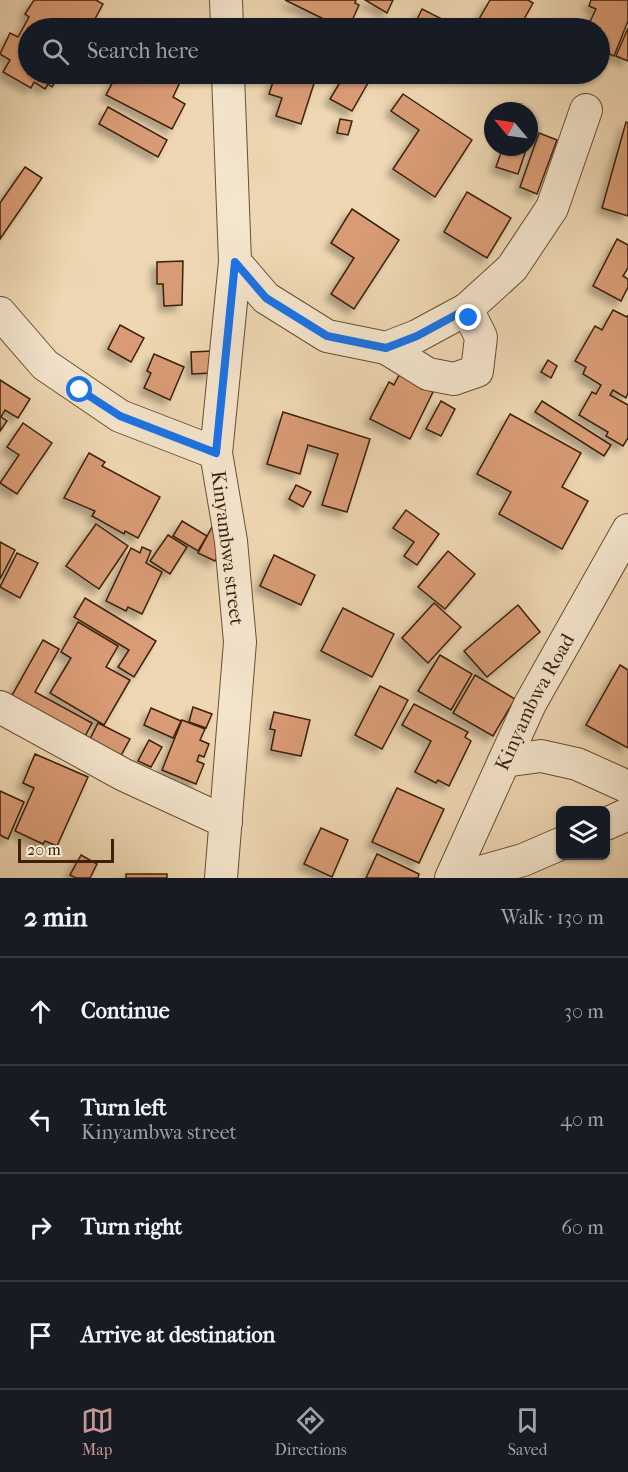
<!DOCTYPE html>
<html lang="en">
<head>
<meta charset="utf-8">
<style>
  :root { --surface:#171b24; --page:#242831; --text:#f1f3f6; --muted:#9ea1a6; --line:#363941; --accent:#c59692 }
  body { margin:0; font-family:"IM FELL French Canon",serif; background:var(--page); color:var(--text) }
  .controls { position:absolute; right:18px; bottom:18px; display:grid; overflow:hidden; border-radius:9px; box-shadow:0 2px 4px #0004 }
  .controls button { width:54px; height:54px; display:grid; place-items:center; padding:0; border:0; border-bottom:2px solid var(--line); background:var(--surface); color:var(--text); font:30px sans-serif }
  .compass { position:absolute; left:484px; top:102px; width:54px; height:54px; border-radius:50%; background:var(--surface); box-shadow:0 2px 4px #0004; rotate:299deg }
  .scale { position:absolute; left:18px; bottom:15px; width:96px; box-sizing:border-box; padding-left:6px; border:3px solid #3d2007; border-top:0; font-size:16px; line-height:21px; white-space:nowrap; color:#3d2007; -webkit-text-stroke:4px #f4e5cd; paint-order:stroke }
  .stop { position:absolute; width:18px; height:18px; margin:-14px; border:4px solid #1a73e8; border-radius:50%; background:#fff }
  .stop.end { background:#1a73e8; border-color:#fff; box-shadow:0 2px 6px #0008 }
  .list { margin:0; padding:0; list-style:none }
  h2 { display:flex; justify-content:space-between; align-items:center; height:78px; margin:0; padding:0 24px; font-size:26px }
  h2 small { font-size:20px; font-weight:400; color:var(--muted) }
  .list li { display:grid; grid-template-columns:39px 1fr auto; gap:18px; align-items:center; box-sizing:border-box; height:108px; padding:0 24px; border-top:2px solid var(--line) }
  .list b { display:block; font-size:22px; white-space:nowrap }
  .list p { margin:0; font-size:20px; white-space:nowrap; color:var(--muted) }
  .list em { font-size:20px; font-style:normal; color:var(--muted) }
  .icon { flex:none; width:33px; height:33px; fill:none; stroke:currentColor; stroke-width:2; stroke-linecap:round; stroke-linejoin:round }
  .map { position:relative; flex:none; width:628px; height:878px; overflow:hidden }
  .search { position:absolute; background:var(--surface); box-shadow:0 2px 4px #0004; left:18px; right:18px; top:18px; height:66px; display:flex; align-items:center; gap:15px; box-sizing:border-box; padding:0 21px; border-radius:33px; color:var(--muted); font-size:22px }
  .sheet { height:510px; background:var(--surface) }
  nav { display:flex; justify-content:space-around; align-items:center; box-sizing:border-box; height:84px; border-top:2px solid var(--line); background:var(--surface); font-size:16px; color:var(--muted) }
  nav a { display:grid; justify-items:center; gap:3px }
  nav .on { color:var(--accent) }
  .map>svg:first-child { display:block }
</style>
</head>
<body>
<div class="map">
<svg width="628" height="878" viewBox="0 0 628 878">
  <defs>
    <filter id="shadow"><feDropShadow dx="-5.5" dy="5.5" stdDeviation="3" flood-color="#0004"/></filter>
  </defs>
  <rect width="100%" height="100%" fill="#eed7b2"/>
  <filter id="stains"><feTurbulence type="fractalNoise" baseFrequency=".00333" numOctaves="4"/><feColorMatrix values="0 0 0 0 .2 0 0 0 0 .09 0 0 0 0 .02 0 0 0 .5 -.17"/></filter>
  <radialGradient id="worn" r=".72"><stop offset=".6" stop-color="#630" stop-opacity="0"/><stop offset="1" stop-color="#630" stop-opacity=".3"/></radialGradient>
  <!-- building -->
  <g fill="#d89b75" stroke="#3d2007" stroke-width="1.5" filter="url(#shadow)">
    <path d="M 34,0 L 96,0 L 103,4 L 90,28 L 28,28 L 28,74 L 60,74 L 52,87 L 48,84 L 45,89 L 34,82 L 31,88 L 3,72 L 10,60 L 0,54 L 10,33 L 18,37 L 29,17 L 25,14 Z"/>
    <path d="M 285,0 L 356,0 L 355,3 L 359,5 L 350,25 L 344,22 L 340,27 Z"/>
    <path d="M 365,0 L 393,0 L 387,13 Z"/>
    <path d="M 490,0 L 528,0 L 533,3 L 519,28 L 474,28 Z"/>
    <path d="M 591,0 L 628,0 L 628,21 L 614,56 L 600,50 L 600,28 L 587,28 L 596,9 L 589,6 Z"/>
    <path d="M 422,9 L 440,18 L 436,28 L 413,28 Z"/>
    <path d="M 628,28 L 628,61 L 616,56 Z"/>
    <path d="M 117,74 L 168,74 L 181,80 L 173,97 L 185,104 L 172,129 L 106,95 Z"/>
    <path d="M 289,74 L 317,74 L 301,124 L 276,116 L 282,98 L 269,94 L 275,76 L 286,80 Z"/>
    <path d="M 345,74 L 372,76 L 352,111 L 330,99 Z"/>
    <path d="M 403,94 L 472,140 L 435,197 L 393,169 L 419,130 L 391,111 Z"/>
    <path d="M 108,107 L 167,140 L 158,157 L 99,124 Z"/>
    <path d="M 340,119 L 352,121 L 348,135 L 337,133 Z"/>
    <path d="M 626,122 L 628,123 L 628,216 L 602,208 Z"/>
    <path d="M 539,133 L 557,140 L 537,194 L 520,187 Z"/>
    <path d="M 503,147 L 527,147 L 518,174 L 496,167 Z"/>
    <path d="M 25,167 L 42,178 L 0,239 L 0,203 Z"/>
    <path d="M 467,192 L 511,218 L 487,258 L 444,232 Z"/>
    <path d="M 352,209 L 399,240 L 354,309 L 331,294 L 354,258 L 331,243 Z"/>
    <path d="M 617,239 L 628,245 L 628,268 L 623,276 L 628,279 L 628,287 L 621,301 L 593,286 Z"/>
    <path d="M 183,261 L 182,305 L 164,306 L 163,284 L 157,284 L 157,262 Z"/>
    <path d="M 613,310 L 627,317 L 628,315 L 628,393 L 626,398 L 613,390 L 610,395 L 628,405 L 628,438 L 623,446 L 606,436 L 608,432 L 579,415 L 592,392 L 596,394 L 601,385 L 583,374 L 586,367 L 575,361 L 595,326 L 602,330 Z"/>
    <path d="M 120,325 L 144,338 L 131,362 L 108,349 Z"/>
    <path d="M 212,351 L 212,373 L 192,374 L 191,352 Z"/>
    <path d="M 154,354 L 184,367 L 170,400 L 144,388 L 151,373 L 147,371 Z"/>
    <path d="M 548,360 L 557,366 L 551,378 L 541,372 Z"/>
    <path d="M 399,375 L 433,392 L 410,439 L 370,419 L 389,382 L 394,385 Z"/>
    <path d="M 0,380 L 30,399 L 18,418 L 5,410 L 1,417 L 7,421 L 0,431 Z"/>
    <path d="M 441,401 L 455,409 L 441,436 L 426,429 Z"/>
    <path d="M 542,401 L 611,445 L 604,456 L 535,412 Z"/>
    <path d="M 283,412 L 370,439 L 347,512 L 322,505 L 338,454 L 308,445 L 300,474 L 267,464 Z"/>
    <path d="M 510,414 L 581,453 L 562,487 L 588,501 L 562,549 L 499,514 L 511,492 L 477,474 Z"/>
    <path d="M 23,423 L 52,443 L 17,494 L 0,483 L 19,455 L 7,447 Z"/>
    <path d="M 89,453 L 105,462 L 102,466 L 160,497 L 138,538 L 125,531 L 124,534 L 92,516 L 95,511 L 64,498 Z"/>
    <path d="M 296,485 L 311,492 L 303,507 L 289,499 Z"/>
    <path d="M 406,510 L 439,534 L 417,565 L 404,556 L 414,542 L 393,528 Z"/>
    <path d="M 182,521 L 207,536 L 198,551 L 173,536 Z"/>
    <path d="M 96,524 L 128,546 L 99,589 L 66,566 Z"/>
    <path d="M 212,527 L 229,536 L 215,561 L 198,553 Z"/>
    <path d="M 168,535 L 187,547 L 170,574 L 150,561 Z"/>
    <path d="M 0,542 L 15,550 L 0,579 Z"/>
    <path d="M 142,547 L 151,551 L 146,563 L 162,572 L 142,614 L 128,607 L 126,611 L 106,601 L 131,548 L 140,553 Z"/>
    <path d="M 448,551 L 475,574 L 445,609 L 418,587 Z"/>
    <path d="M 17,553 L 38,563 L 20,598 L 0,587 Z"/>
    <path d="M 274,555 L 315,575 L 301,605 L 260,586 Z"/>
    <path d="M 85,598 L 156,641 L 134,677 L 118,667 L 129,650 L 74,617 Z"/>
    <path d="M 434,603 L 461,627 L 428,663 L 402,638 Z"/>
    <path d="M 518,605 L 540,632 L 487,677 L 464,651 Z"/>
    <path d="M 343,608 L 394,634 L 372,677 L 321,651 Z"/>
    <path d="M 78,622 L 118,646 L 106,667 L 130,680 L 104,725 L 50,693 L 71,658 L 61,652 Z"/>
    <path d="M 43,640 L 59,649 L 35,692 L 92,723 L 83,740 L 10,699 Z"/>
    <path d="M 440,655 L 472,674 L 451,710 L 418,691 Z"/>
    <path d="M 620,665 L 628,670 L 628,748 L 586,725 Z"/>
    <path d="M 475,675 L 515,699 L 493,736 L 453,713 Z"/>
    <path d="M 380,686 L 408,700 L 382,749 L 355,735 Z"/>
    <path d="M 414,704 L 468,732 L 465,737 L 471,741 L 449,786 L 438,780 L 436,783 L 415,772 L 431,741 L 402,725 Z"/>
    <path d="M 193,707 L 212,714 L 206,728 L 189,722 Z"/>
    <path d="M 151,708 L 181,721 L 173,738 L 144,725 Z"/>
    <path d="M 274,712 L 310,720 L 301,756 L 271,750 L 275,730 L 270,729 Z"/>
    <path d="M 182,720 L 205,729 L 200,740 L 209,744 L 204,757 L 199,755 L 197,761 L 204,764 L 196,784 L 162,770 Z"/>
    <path d="M 98,723 L 130,739 L 119,759 L 88,743 Z"/>
    <path d="M 149,740 L 162,747 L 151,767 L 138,761 Z"/>
    <path d="M 35,754 L 88,777 L 57,846 L 45,841 L 43,844 L 15,831 L 34,788 L 23,783 Z"/>
    <path d="M 397,788 L 444,809 L 419,863 L 372,842 Z"/>
    <path d="M 0,791 L 24,802 L 8,839 L 0,835 Z"/>
    <path d="M 321,828 L 348,840 L 332,877 L 304,864 Z"/>
    <path d="M 377,854 L 419,874 L 418,878 L 366,878 Z"/>
    <path d="M 81,855 L 97,864 L 90,878 L 76,878 L 70,875 Z"/>
    <rect x="126" y="874" width="41" height="4"/>
  </g>
  <g fill="none" stroke-linecap="round" stroke-linejoin="round">
    <defs>
      <g id="minor">
        <path d="M 226,0 L 227,28"/>
        <path d="M 235,262 L 266,298 L 327,336 L 386,348 L 417,336 L 467,309 L 512,268 L 552,208 L 586,110"/>
        <path d="M 0,313 L 45,365 L 120,416 L 216,453"/>
        <path d="M 386,348 L 428,374 L 454,379 L 477,371 L 481,337 L 467,309"/>
        <path d="M 0,707 L 124,775 L 226,822"/>
        <path d="M 504,761 L 541,756 L 577,764 L 628,787"/>
        <path d="M 606,824 L 628,814"/>
        <path d="M 221,878 L 240,642 L 231,541 L 216,453 L 235,262 L 228,74"/>
        <path id="s1" d="M 451,878 L 530,704 L 628,530"/>
        <path d="M 459,878 L 523,860 L 560,844"/>
      </g>
    </defs>
    <!-- minor casing -->
    <use href="#minor" stroke="#694e32" stroke-width="34"/>
    <!-- minor -->
    <use href="#minor" stroke="#f4e5cd" stroke-width="32"/>
  </g>
  <g fill="none" stroke-linecap="round" stroke-linejoin="round">
    <!-- route -->
    <path stroke="#1a73e8" stroke-width="8" d="M 80,390 L 120,416 L 216,453 L 235,262 L 266,298 L 327,336 L 386,348 L 417,336 L 467,309 L 469,318"/>
  </g>
  <g text-anchor="middle" stroke-width="4.5" stroke-linejoin="round" paint-order="stroke">
    <!-- street labels -->
    <g font-size="20" fill="#3d2007" stroke="#f4e5cd">
      <text transform="translate(228 548) rotate(83)" y="7">Kinyambwa street</text>
      <text dy="7" stroke="none"><textPath href="#s1" startOffset="195">Kinyambwa Road</textPath></text>
    </g>
  </g>
  <rect width="100%" height="100%" filter="url(#stains)"/>
  <rect width="100%" height="100%" fill="url(#worn)"/>
</svg>
<div class="controls">
<button><svg class="icon" aria-label="layers" viewBox="0 0 24 24"><path d="M12 4l9 5-9 5-9-5zM3 14l9 5 9-5"/></svg></button>
</div>
<svg class="compass" viewBox="-18 -18 36 36"><path d="M0-13l5 13h-10z" fill="#e53935"/><path d="M0 13l5-13h-10z" fill="#9ea1a6"/></svg>
<div class="scale">20 m</div>
<div class="stop" style="left:80px;top:390px"></div>
<div class="stop end" style="left:469px;top:318px"></div>
<div class="search"><svg class="icon" aria-label="search" viewBox="0 0 24 24"><circle cx="10" cy="10" r="6"/><path d="M15 15l6 6"/></svg>Search here</div>
</div>
<section class="sheet">
<h2>2 min<small>Walk · 130 m</small></h2>
<ul class="list">
<li><svg class="icon" aria-label="ahead" viewBox="0 0 24 24"><path d="M12 20V5M6 11l6-6 6 6"/></svg><div><b>Continue</b></div><em>30 m</em></li>
<li><svg class="icon" aria-label="left" viewBox="0 0 24 24"><path d="M17 20v-9H6M10 6l-5 5 5 5"/></svg><div><b>Turn left</b><p>Kinyambwa street</p></div><em>40 m</em></li>
<li><svg class="icon" aria-label="right" viewBox="0 0 24 24"><path d="M7 20v-9h11M14 6l5 5-5 5"/></svg><div><b>Turn right</b></div><em>60 m</em></li>
<li><svg class="icon" aria-label="arrive" viewBox="0 0 24 24"><path d="M6 21V4h12l-3 4 3 4H6"/></svg><div><b>Arrive at destination</b></div></li>
</ul>
</section>
<nav>
<a class="on"><svg class="icon" aria-label="map" viewBox="0 0 24 24"><path d="M3 6l6-2 6 2 6-2v14l-6 2-6-2-6 2zM9 4v14M15 6v14"/></svg>Map</a>
<a><svg class="icon" aria-label="directions" viewBox="0 0 24 24"><path d="M12 3l9 9-9 9-9-9zM9 14v-3h6M13 9l2 2-2 2"/></svg>Directions</a>
<a><svg class="icon" aria-label="saved" viewBox="0 0 24 24"><path d="M7 4h10v16l-5-4-5 4z"/></svg>Saved</a>
</nav>
</body>
</html>
